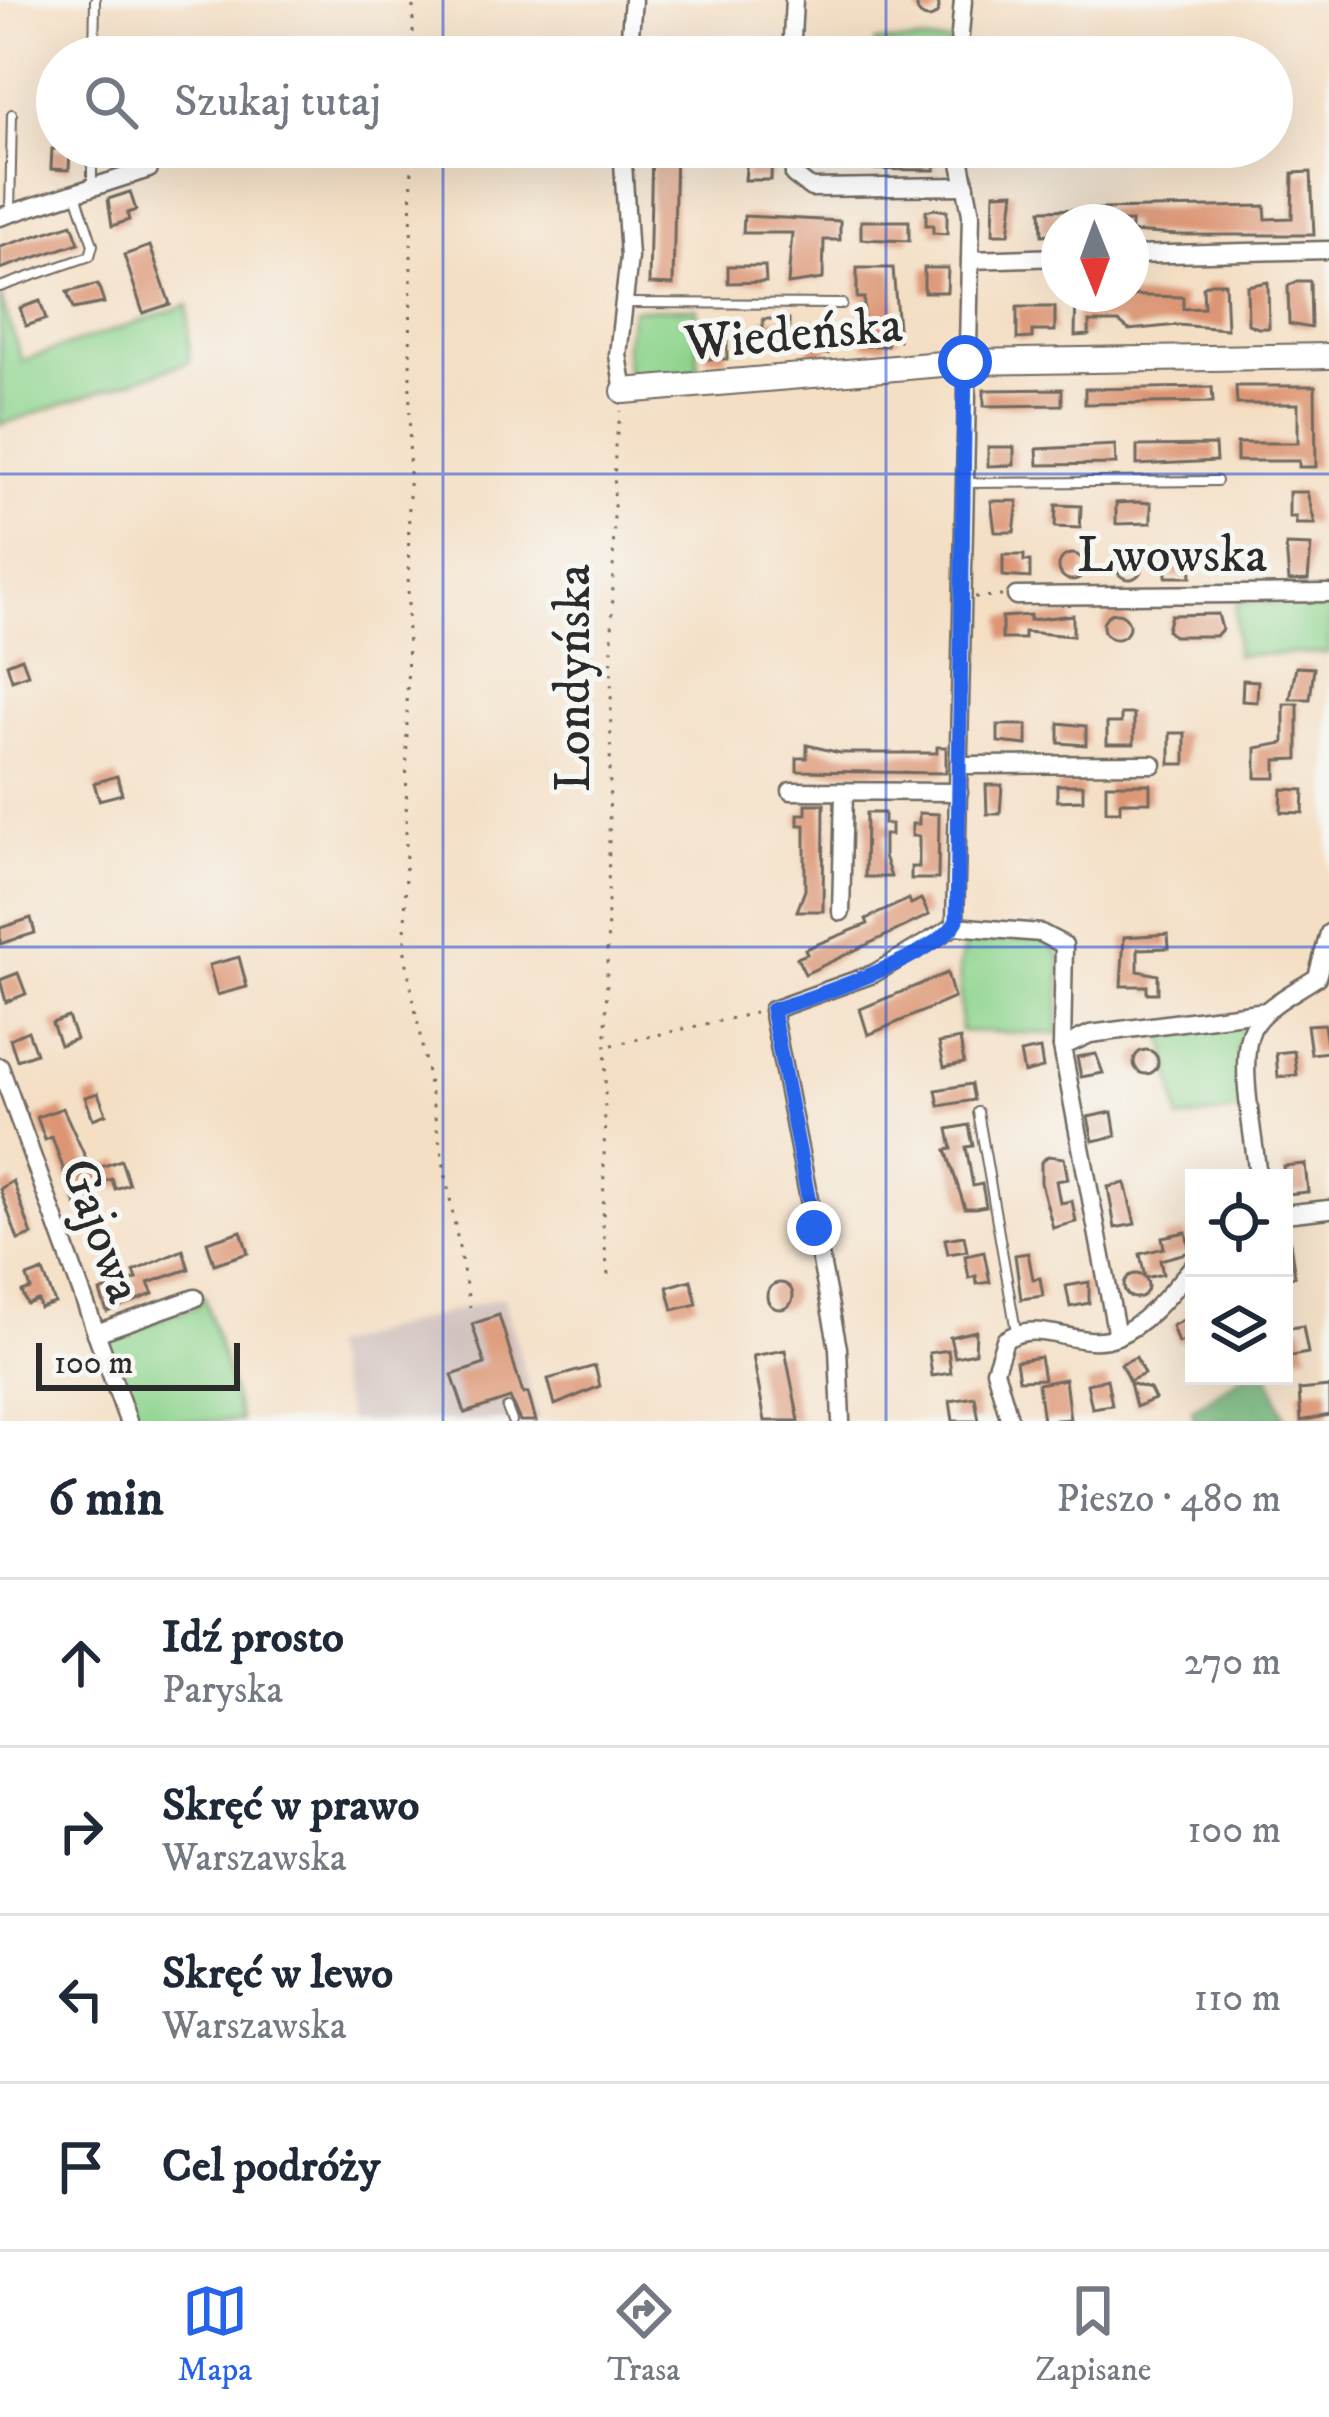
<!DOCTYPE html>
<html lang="pl">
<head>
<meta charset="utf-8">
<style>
  :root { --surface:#fff; --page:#f2f2f3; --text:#1f2937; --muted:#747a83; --line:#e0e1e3; --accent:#2563eb }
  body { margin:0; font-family:"IM FELL DW Pica",serif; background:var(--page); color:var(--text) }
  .controls { position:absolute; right:36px; bottom:36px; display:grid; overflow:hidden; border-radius:0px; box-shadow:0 12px 48px #0002 }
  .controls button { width:108px; height:108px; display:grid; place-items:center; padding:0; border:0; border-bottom:3px solid var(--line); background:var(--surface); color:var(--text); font:60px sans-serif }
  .compass { position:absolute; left:1041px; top:204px; width:108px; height:108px; border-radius:50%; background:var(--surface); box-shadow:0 12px 48px #0002; rotate:179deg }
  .scale { position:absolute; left:36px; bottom:30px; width:204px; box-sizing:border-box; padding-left:12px; border:6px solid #2b2b2b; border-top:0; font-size:33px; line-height:42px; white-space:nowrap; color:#2b2b2b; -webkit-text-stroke:9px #f6f6f2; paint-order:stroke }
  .stop { position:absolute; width:36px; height:36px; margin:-27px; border:9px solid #2563eb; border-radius:50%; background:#fff }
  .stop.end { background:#2563eb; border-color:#fff; box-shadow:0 3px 12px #0008 }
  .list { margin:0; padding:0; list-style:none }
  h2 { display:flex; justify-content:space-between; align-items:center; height:156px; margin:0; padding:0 48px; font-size:51px }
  h2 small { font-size:39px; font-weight:400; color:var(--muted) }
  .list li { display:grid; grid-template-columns:78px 1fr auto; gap:36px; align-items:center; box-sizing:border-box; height:168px; padding:0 48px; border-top:3px solid var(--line) }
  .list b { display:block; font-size:45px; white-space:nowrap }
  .list p { margin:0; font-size:39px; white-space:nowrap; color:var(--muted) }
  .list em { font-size:39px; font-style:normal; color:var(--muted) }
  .icon { flex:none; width:66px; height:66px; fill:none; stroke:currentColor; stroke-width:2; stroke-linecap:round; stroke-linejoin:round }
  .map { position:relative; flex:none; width:1329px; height:1421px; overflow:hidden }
  .search { position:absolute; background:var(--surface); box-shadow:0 12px 48px #0002; left:36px; right:36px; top:36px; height:132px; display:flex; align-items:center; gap:30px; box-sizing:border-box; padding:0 42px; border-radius:66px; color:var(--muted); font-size:45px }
  .sheet { height:828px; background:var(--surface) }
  nav { display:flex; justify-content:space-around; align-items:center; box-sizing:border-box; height:168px; border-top:3px solid var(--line); background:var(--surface); font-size:33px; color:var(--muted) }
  nav a { display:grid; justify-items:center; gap:6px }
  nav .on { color:var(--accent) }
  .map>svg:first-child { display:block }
</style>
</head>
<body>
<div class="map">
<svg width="1329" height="1421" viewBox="0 0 1329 1421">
  <rect width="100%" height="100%" fill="#f6f6f2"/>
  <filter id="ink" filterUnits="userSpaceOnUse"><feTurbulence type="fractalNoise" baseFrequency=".00833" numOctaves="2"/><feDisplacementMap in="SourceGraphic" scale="24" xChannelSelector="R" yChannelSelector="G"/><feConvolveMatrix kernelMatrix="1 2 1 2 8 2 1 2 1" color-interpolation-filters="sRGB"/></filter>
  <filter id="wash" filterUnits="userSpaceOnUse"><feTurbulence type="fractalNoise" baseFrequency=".004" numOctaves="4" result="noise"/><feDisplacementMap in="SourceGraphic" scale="48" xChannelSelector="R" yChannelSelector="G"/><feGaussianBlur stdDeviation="2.7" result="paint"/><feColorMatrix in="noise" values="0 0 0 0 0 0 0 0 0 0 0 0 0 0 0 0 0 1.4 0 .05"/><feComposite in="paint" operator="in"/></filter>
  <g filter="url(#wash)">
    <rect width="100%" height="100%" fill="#f4dfc5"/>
    <!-- industrial -->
    <path fill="#d0c0bc" d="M 503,1297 L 539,1421 L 349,1421 L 328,1346 Z"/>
    <!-- green -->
    <g fill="#8fd48e" stroke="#5d805c" stroke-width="3">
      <rect x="875" y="42" width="77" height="15"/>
      <path d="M 0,295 L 22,361 L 188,305 L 189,362 L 0,425 Z"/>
      <path d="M 697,308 L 698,376 L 628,378 L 625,346 L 633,309 Z"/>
      <path d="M 1329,602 L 1329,653 L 1236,655 L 1236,603 Z"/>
      <path d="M 1014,939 L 1046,940 L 1061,957 L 1058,1034 L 961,1031 L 959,966 L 966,942 Z"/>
      <path d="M 1247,1021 L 1237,1049 L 1245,1110 L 1179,1120 L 1163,1030 Z"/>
      <path d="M 204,1296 L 241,1421 L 135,1421 L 105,1339 L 198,1306 Z"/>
    </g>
    <!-- forest -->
    <path fill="#73b679" stroke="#4f7052" stroke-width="3" d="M 1243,1376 L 1269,1376 L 1286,1421 L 1195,1421 L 1192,1410 Z"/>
    <g id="blocks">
      <!-- building -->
      <g fill="#dd9674">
        <circle cx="928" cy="7" r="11"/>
        <path d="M 652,147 L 676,147 L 673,285 L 649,284 Z"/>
        <path d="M 748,147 L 772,147 L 771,180 L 745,180 Z"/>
        <path d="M 819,147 L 936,147 L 935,170 L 818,169 Z"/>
        <path d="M 52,149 L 70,149 L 69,170 L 51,169 Z"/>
        <path d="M 1311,172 L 1314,235 L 1179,235 L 1131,232 L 1131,222 L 1059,222 L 1059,233 L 1042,235 L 1041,210 L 1265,206 L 1266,219 L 1292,218 L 1293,173 Z"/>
        <path d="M 130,192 L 136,210 L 127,213 L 129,220 L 112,226 L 108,199 Z"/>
        <path d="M 1014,192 L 1009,234 L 993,234 L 994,193 Z"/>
        <path d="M 934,209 L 947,211 L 947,234 L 933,233 L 933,225 L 926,225 L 926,211 Z"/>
        <path d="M 744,216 L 840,221 L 840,240 L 824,240 L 823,279 L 788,284 L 792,233 L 743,233 Z"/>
        <path d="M 861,221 L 909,221 L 909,241 L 861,239 Z"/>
        <path d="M 72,224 L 79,243 L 0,269 L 0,247 Z"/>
        <path d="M 150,246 L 170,304 L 143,313 L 124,255 Z"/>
        <path d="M 728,266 L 765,266 L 766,282 L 728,283 Z"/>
        <path d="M 857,268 L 893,268 L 899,340 L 888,340 L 887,346 L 863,346 L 864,298 L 857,298 Z"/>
        <path d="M 924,268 L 948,268 L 947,292 L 924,292 Z"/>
        <path d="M 1298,281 L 1310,281 L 1311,328 L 1289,324 L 1288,286 Z"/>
        <path d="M 1268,282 L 1269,328 L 1258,328 L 1248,324 L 1247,286 Z"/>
        <path d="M 1210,283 L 1225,283 L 1227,329 L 1178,325 L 1129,330 L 1119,322 L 1089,322 L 1089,335 L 1075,336 L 1076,294 L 1183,297 L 1183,309 L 1204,308 L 1203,287 Z"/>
        <path d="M 98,284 L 104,303 L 73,309 L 67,292 Z"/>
        <path d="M 40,301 L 46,319 L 26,326 L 20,308 Z"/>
        <path d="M 1017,307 L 1055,307 L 1055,331 L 1032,331 L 1032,338 L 1017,339 Z"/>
        <rect x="763" y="319" width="26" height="20"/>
        <path d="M 809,330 L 828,330 L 828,354 L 808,354 Z"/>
        <rect x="706" y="342" width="21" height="17"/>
        <path d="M 1236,386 L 1315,386 L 1316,467 L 1299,467 L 1299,461 L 1237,461 L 1237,443 L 1298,443 L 1298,404 L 1237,404 Z"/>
        <path d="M 1212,387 L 1213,402 L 1085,404 L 1085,389 Z"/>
        <path d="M 1062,389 L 1062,405 L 984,406 L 984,390 Z"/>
        <path d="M 1115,445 L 1116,464 L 1038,465 L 1037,449 Z"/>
        <path d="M 1215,445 L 1216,461 L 1137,465 L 1137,446 Z"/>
        <path d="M 988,447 L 1014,447 L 1014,465 L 988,466 Z"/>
        <path d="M 1289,492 L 1307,492 L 1315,524 L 1296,524 L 1296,517 L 1289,517 Z"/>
        <path d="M 991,501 L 1018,501 L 1014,532 L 995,532 Z"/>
        <path d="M 1137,502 L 1151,503 L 1151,523 L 1116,524 L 1116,503 Z"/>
        <path d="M 1056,505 L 1081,506 L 1080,528 L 1055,527 Z"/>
        <path d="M 1286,545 L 1311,546 L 1308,580 L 1289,581 Z"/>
        <circle cx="1129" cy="566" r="13"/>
        <circle cx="1072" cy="567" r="13"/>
        <path d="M 1003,555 L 1024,555 L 1024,561 L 1030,561 L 1030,578 L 1003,576 Z"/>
        <path d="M 1166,556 L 1190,556 L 1191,577 L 1166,577 Z"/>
        <circle cx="1116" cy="626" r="13"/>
        <path d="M 1218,614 L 1222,629 L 1216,636 L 1173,636 L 1167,630 L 1171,615 Z"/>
        <path d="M 1030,615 L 1030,620 L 1073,615 L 1073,636 L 1024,632 L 1024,639 L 1002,639 L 1002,617 Z"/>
        <path d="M 22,658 L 28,674 L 12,680 L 7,664 Z"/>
        <path d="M 1296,667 L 1314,668 L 1310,699 L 1290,699 Z"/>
        <path d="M 1243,680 L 1258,681 L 1257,702 L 1242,701 Z"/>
        <path d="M 1284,704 L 1298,704 L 1298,759 L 1276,760 L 1276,778 L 1256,778 L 1256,748 L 1284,743 Z"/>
        <path d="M 1121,714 L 1134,714 L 1134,744 L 1107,744 L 1107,723 L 1121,723 Z"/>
        <path d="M 1059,723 L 1086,726 L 1086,745 L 1059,743 Z"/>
        <path d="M 998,725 L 1027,725 L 1027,745 L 998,742 Z"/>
        <rect x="1170" y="733" width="15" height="31"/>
        <path d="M 807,745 L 840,753 L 937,753 L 937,747 L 946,747 L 946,773 L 797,771 L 797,758 L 807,758 Z"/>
        <path d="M 117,776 L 122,794 L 99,800 L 94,783 Z"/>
        <path d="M 1106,784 L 1150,784 L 1150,802 L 1120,802 L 1120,811 L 1106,811 Z"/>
        <path d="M 986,785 L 1002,785 L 1000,814 L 987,814 Z"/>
        <path d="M 1057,785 L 1083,785 L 1083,800 L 1057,801 Z"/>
        <path d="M 1282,789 L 1304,790 L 1303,813 L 1281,812 Z"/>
        <path d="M 806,804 L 824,804 L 823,911 L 797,911 L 805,890 L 805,825 L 798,825 L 798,814 L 806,814 Z"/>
        <path d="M 866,813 L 884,813 L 884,824 L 891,824 L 891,835 L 884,835 L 884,856 L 891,877 L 865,877 Z"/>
        <path d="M 919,813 L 939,814 L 938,879 L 911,879 L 911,867 L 919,867 L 919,836 L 912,836 L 912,824 L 919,824 Z"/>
        <path d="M 909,899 L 911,904 L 921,899 L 929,915 L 805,974 L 797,958 L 807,954 L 805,949 L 868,924 L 866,919 Z"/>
        <path d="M 31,918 L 35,933 L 0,944 L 0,928 Z"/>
        <path d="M 1168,934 L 1169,948 L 1138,949 L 1138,971 L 1158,975 L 1158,993 L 1147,993 L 1147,986 L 1121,986 L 1124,937 Z"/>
        <path d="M 239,957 L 247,987 L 217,995 L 209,965 Z"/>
        <path d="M 18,973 L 26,994 L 6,1002 L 0,980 Z"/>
        <path d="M 947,973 L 954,998 L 868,1035 L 860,1009 Z"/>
        <path d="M 68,1017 L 76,1039 L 60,1045 L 52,1023 Z"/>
        <path d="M 1324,1024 L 1328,1052 L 1311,1054 L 1307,1025 Z"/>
        <path d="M 28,1031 L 36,1053 L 17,1060 L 10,1039 Z"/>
        <path d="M 960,1039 L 964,1063 L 944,1067 L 939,1043 Z"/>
        <path d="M 1040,1049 L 1043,1068 L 1024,1073 L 1020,1053 Z"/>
        <circle cx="1146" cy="1062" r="12"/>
        <path d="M 1294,1051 L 1297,1075 L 1278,1077 L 1276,1053 Z"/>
        <path d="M 1096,1054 L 1103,1073 L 1081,1077 L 1077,1057 Z"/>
        <path d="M 971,1084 L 974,1100 L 939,1106 L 936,1090 Z"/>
        <path d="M 98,1093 L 106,1114 L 93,1119 L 85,1097 Z"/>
        <path d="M 63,1108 L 89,1165 L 99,1168 L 121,1160 L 129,1184 L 115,1189 L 112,1179 L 89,1187 L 93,1198 L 76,1205 L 52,1137 L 45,1140 L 37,1117 Z"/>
        <path d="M 1112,1112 L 1116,1136 L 1093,1141 L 1088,1117 Z"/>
        <path d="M 969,1125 L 973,1146 L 966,1147 L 973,1186 L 982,1184 L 986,1206 L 975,1208 L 965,1208 L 946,1150 L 952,1149 L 948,1129 Z"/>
        <path d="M 1048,1156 L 1064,1158 L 1068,1179 L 1056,1181 L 1060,1203 L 1072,1201 L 1076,1222 L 1053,1228 L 1041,1183 L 1041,1162 Z"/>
        <path d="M 1305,1164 L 1308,1192 L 1286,1194 L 1283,1166 Z"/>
        <path d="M 13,1181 L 32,1235 L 18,1240 L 0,1189 Z"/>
        <path d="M 1125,1183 L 1135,1224 L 1115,1228 L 1108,1187 Z"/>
        <path d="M 241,1231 L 248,1253 L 214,1264 L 207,1242 Z"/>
        <path d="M 1186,1232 L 1190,1252 L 1160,1260 L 1163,1274 L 1145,1278 L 1140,1254 L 1164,1248 L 1162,1237 Z"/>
        <path d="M 964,1236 L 967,1251 L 948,1254 L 945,1239 Z"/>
        <path d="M 1290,1243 L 1295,1276 L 1284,1278 L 1284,1244 Z"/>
        <path d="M 183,1250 L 189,1269 L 148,1283 L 153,1294 L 107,1312 L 100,1292 L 137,1279 L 134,1271 Z"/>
        <path d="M 984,1252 L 990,1282 L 977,1284 L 976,1276 L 969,1278 L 965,1256 Z"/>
        <path d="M 1028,1253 L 1033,1279 L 1040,1278 L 1043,1296 L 1021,1299 L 1015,1255 Z"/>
        <path d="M 43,1271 L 55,1303 L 40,1308 L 38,1300 L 27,1304 L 22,1292 L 31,1289 L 27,1277 Z"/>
        <circle cx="1136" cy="1286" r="12"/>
        <path d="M 691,1280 L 697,1304 L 673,1310 L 667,1287 Z"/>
        <path d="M 1089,1282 L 1089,1303 L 1070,1307 L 1066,1286 Z"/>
        <circle cx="780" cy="1296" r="13"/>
        <path d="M 1194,1314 L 1194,1338 L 1178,1343 L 1172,1326 Z"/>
        <path d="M 499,1315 L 523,1394 L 528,1393 L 536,1421 L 520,1421 L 510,1398 L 465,1413 L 452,1375 L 485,1364 L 472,1324 Z"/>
        <path d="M 1303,1326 L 1308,1353 L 1286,1357 L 1284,1329 Z"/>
        <path d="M 976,1331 L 975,1353 L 955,1357 L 950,1337 Z"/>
        <path d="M 785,1350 L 799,1421 L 765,1421 L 753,1356 Z"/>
        <path d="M 948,1350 L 951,1373 L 932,1376 L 929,1353 Z"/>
        <path d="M 1040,1357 L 1044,1379 L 1019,1380 L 1016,1361 Z"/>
        <path d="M 1136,1357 L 1144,1374 L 1129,1381 L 1121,1364 Z"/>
        <path d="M 595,1366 L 600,1386 L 555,1405 L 548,1379 Z"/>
        <path d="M 1065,1379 L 1070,1419 L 1043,1421 L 1038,1384 Z"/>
        <path d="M 1107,1379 L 1112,1405 L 1092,1408 L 1087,1384 Z"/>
        <path d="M 1130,1383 L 1150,1389 L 1155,1399 L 1136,1407 Z"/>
        <path d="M 1329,1387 L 1329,1415 L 1301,1421 L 1299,1390 Z"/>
        <path d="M 975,1397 L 979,1421 L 953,1421 L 950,1401 Z"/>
      </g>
    </g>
  </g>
  <g filter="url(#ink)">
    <use href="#blocks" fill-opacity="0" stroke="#716a61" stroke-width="3"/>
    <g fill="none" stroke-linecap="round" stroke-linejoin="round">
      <defs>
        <g id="lane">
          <path d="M 94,57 L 95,0"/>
          <path d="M 92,186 L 92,147"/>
          <path d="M 10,213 L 12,114"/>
          <path d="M 0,287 L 90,256 L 93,245 L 76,194"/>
          <path d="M 623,303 L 842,304"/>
          <path d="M 966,483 L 1217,481"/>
          <path d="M 978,1112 L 1016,1331"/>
          <path d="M 507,1408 L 512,1421"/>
        </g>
        <g id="street">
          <path d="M 628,57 L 633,0"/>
          <path d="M 791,57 L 794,0"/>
          <path d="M 958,57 L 963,0"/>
          <path d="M 622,147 L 629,257 L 618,355 L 624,391"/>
          <path d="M 793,147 L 794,175 L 811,188 L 966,186"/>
          <path d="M 0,217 L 149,169"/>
          <path d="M 1131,255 L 1329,250"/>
          <path d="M 970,260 L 1059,257"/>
          <path d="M 1016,596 L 1329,593"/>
          <path d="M 960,765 L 1153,764"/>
          <path d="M 791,791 L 959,792"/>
          <path d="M 841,912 L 844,792"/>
          <path d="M 955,926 L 971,214 L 958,147"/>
          <path d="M 955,926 L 1041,933 L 1064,945 L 1062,1047"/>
          <path d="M 0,1067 L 128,1421"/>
          <path d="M 1258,1178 C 1255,1141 1237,1062 1252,1029 C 1262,1007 1297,991 1317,977 L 1329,933"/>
          <path d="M 1284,1214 L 1329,1209"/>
          <path d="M 96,1333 L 195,1298"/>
          <path d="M 1117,1336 L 1062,1047 L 1090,1034 L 1266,1011"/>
          <path d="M 841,1421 L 838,1348 L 772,1010 L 873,974 L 955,926"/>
          <path d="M 1010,1421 L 995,1370 L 1005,1340 C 1039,1316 1080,1352 1117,1336 C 1150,1321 1171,1291 1194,1265"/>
        </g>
        <path id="secondary" d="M 624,391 L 965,362 L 1329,356"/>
      </defs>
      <!-- lane casing -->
      <use href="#lane" stroke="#716a61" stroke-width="12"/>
      <!-- street casing -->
      <use href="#street" stroke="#716a61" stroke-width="21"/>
      <!-- secondary casing -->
      <use href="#secondary" stroke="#716a61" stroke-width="28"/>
      <!-- path -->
      <g stroke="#716a61" stroke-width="3" stroke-dasharray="3 9" stroke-linecap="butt">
        <path d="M 413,57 L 413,0"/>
        <path d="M 412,147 L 405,954 L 470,1307"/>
        <path d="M 975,597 L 1002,596"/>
        <path d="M 612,1045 L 755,1013"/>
        <path d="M 608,1275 L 603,1229 L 615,446 L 621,411"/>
      </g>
      <!-- lane -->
      <use href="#lane" stroke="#fff" stroke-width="8"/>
      <!-- street -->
      <use href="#street" stroke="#fff" stroke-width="16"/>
      <!-- secondary -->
      <use href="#secondary" stroke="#fff" stroke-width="24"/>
    </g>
  </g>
  <g fill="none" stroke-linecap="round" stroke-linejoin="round" filter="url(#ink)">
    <!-- route -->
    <path stroke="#2563eb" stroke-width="15" d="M 814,1228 L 772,1010 C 811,998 941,955 957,920 L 965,362"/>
  </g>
  <!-- grid -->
  <path fill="none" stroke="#1d4ed8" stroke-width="3" stroke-opacity="0.55" d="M 443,0 L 443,57M 886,0 L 886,57M 443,147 L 443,1421M 886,147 L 886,1421M 0,474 L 1329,474M 0,947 L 1329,947"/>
  <g text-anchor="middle" stroke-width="10" stroke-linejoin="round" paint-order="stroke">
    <!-- street labels -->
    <g font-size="51" fill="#2b2b2b" stroke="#f6f6f2">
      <text transform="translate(793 332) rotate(-5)" y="18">Wiedeńska</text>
      <text x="1172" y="571">Lwowska</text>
      <text transform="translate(571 678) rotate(-90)" y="18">Londyńska</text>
      <text transform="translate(103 1230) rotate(70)" y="18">Gajowa</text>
    </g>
  </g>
</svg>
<div class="controls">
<button><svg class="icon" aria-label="locate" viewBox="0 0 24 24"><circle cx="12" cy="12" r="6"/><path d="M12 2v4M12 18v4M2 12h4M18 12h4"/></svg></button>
<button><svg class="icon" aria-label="layers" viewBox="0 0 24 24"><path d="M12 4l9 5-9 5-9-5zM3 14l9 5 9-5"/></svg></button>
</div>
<svg class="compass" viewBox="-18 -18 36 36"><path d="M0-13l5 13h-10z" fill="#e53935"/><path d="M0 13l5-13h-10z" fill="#747a83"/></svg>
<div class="scale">100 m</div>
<div class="stop" style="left:965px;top:362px"></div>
<div class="stop end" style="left:814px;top:1228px"></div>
<div class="search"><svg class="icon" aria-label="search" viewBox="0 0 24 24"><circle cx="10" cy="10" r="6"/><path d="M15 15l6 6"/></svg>Szukaj tutaj</div>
</div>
<section class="sheet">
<h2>6 min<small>Pieszo · 480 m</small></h2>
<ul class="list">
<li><svg class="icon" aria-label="ahead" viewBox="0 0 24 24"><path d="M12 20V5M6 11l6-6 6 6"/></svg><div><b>Idź prosto</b><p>Paryska</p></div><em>270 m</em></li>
<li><svg class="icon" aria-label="right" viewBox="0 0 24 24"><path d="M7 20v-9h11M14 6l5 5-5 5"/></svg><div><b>Skręć w prawo</b><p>Warszawska</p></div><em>100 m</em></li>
<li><svg class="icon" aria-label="left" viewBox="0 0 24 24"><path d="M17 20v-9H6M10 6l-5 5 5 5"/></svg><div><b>Skręć w lewo</b><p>Warszawska</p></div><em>110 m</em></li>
<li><svg class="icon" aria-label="arrive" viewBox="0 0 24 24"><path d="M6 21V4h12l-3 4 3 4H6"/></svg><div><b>Cel podróży</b></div></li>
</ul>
</section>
<nav>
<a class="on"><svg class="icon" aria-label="map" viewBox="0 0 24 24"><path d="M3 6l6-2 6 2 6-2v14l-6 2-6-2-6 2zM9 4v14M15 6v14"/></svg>Mapa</a>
<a><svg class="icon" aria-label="directions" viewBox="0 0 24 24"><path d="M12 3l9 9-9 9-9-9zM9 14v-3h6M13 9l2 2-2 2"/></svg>Trasa</a>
<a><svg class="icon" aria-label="saved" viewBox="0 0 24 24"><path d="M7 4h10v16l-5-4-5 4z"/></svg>Zapisane</a>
</nav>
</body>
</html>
